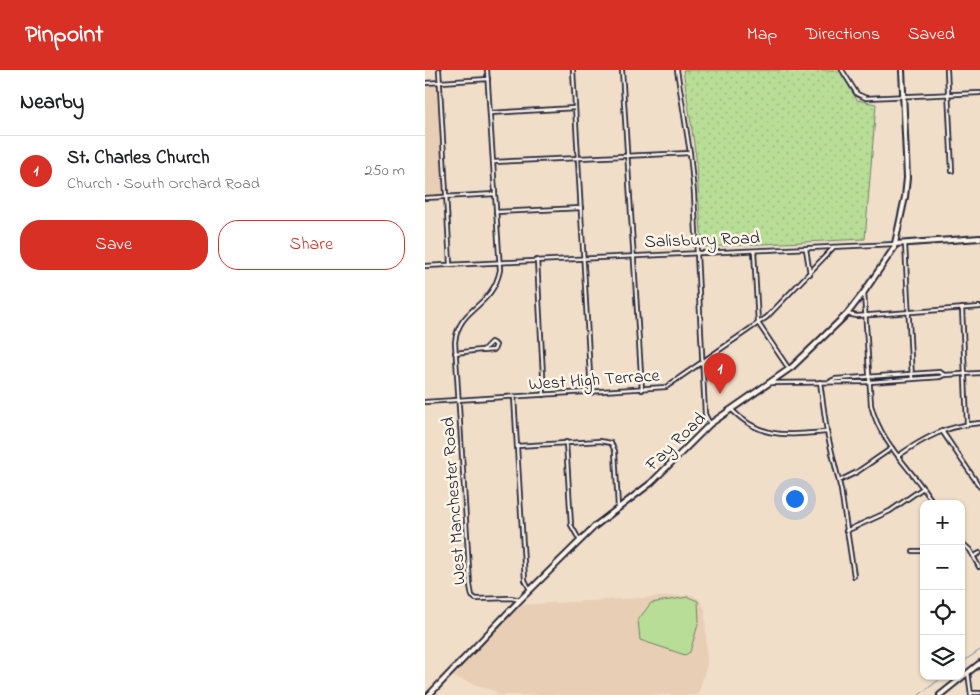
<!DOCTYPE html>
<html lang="en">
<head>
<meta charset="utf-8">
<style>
  :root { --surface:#fff; --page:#f6f6f6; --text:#202124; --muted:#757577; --line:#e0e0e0; --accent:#d93025 }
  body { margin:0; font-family:"Indie Flower",sans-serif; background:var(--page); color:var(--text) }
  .controls { position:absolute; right:15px; bottom:15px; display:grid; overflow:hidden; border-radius:10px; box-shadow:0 1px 4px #0004 }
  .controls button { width:45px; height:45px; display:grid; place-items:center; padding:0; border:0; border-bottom:1px solid var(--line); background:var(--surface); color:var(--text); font:25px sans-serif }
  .you { position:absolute; left:369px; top:428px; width:18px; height:18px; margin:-12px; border:4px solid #fff; border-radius:50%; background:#1a73e8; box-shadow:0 0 0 8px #1a73e833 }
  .badge { display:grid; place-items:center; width:32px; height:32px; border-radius:50%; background:var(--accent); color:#fff; font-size:16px; font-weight:700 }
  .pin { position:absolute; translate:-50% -41px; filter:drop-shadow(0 1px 2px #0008) }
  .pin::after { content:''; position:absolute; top:26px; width:18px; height:15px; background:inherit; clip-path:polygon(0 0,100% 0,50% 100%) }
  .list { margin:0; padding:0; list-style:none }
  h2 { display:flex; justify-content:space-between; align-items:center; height:65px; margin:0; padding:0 20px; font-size:21px }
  h2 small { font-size:16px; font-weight:400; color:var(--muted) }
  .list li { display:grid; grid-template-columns:32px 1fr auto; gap:15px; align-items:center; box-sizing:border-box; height:70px; padding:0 20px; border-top:1px solid var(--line) }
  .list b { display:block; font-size:19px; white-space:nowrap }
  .list p { margin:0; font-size:16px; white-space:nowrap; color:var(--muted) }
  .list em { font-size:16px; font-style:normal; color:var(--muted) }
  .actions { display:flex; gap:10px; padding:15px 20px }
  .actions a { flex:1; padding:11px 0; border:1px solid var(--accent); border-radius:20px; text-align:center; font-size:18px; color:var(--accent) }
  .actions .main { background:var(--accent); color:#fff }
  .icon { flex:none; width:28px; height:28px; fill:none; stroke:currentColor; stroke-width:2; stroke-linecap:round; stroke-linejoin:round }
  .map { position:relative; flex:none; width:555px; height:625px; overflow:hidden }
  header { display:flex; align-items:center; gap:30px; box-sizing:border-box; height:70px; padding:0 25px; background:var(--accent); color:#fff }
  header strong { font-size:24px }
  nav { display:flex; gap:28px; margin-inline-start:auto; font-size:18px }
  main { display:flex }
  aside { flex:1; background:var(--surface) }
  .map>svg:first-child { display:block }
</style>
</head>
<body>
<header>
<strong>Pinpoint</strong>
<nav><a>Map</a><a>Directions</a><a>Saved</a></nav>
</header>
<main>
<aside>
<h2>Nearby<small></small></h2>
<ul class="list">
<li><span class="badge">1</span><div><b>St. Charles Church</b><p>Church · South Orchard Road</p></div><em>250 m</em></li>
</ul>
<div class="actions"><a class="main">Save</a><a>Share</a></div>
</aside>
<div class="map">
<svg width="555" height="625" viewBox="0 0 555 625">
  <defs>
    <pattern id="grass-dots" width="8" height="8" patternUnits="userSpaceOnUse" patternTransform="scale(1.25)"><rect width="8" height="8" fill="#b8dd97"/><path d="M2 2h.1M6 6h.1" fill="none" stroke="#9ebd83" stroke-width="1.8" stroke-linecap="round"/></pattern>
  </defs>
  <rect width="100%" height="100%" fill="#f0dec8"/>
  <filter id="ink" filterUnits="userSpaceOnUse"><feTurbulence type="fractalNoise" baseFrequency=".02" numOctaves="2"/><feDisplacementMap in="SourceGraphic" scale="10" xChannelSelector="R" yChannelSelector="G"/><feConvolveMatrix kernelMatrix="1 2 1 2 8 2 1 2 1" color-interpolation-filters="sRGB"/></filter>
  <g filter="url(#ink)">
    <!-- built -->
    <g fill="#e8ceb4">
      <path d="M 12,13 L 19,125 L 0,126 L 0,14 Z"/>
      <path d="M 267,525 L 275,530 L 280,540 L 282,594 L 273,625 L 71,625 L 72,622 L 26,606 L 94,535 Z"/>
    </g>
    <!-- grass -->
    <path fill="url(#grass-dots)" stroke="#6d8069" d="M 258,0 L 414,0 L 432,30 L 451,34 L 440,169 L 277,177 L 271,87 Z"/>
    <!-- green -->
    <path fill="#b8dd97" stroke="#6d8069" d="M 263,527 L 273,531 L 274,551 L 265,582 L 260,585 L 215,570 L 213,550 L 226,533 Z"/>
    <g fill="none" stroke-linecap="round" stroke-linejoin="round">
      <!-- stream -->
      <g stroke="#658ba9" stroke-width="1">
        <path d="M 536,593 L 555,580"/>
        <path d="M 494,625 L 519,606"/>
      </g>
      <defs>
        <g id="street">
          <path d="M 14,0 L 25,194"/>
          <path d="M 62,0 L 75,200 C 67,239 34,236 30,272 L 45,515 L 47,526 L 51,529 L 86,528 L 95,530"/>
          <path d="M 148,0 L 166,323"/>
          <path d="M 197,0 L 217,320"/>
          <path d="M 252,0 L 265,83 L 269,123 L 280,344 L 285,354"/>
          <path d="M 417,0 L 432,24 L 441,28 L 555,23"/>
          <path d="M 522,0 L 527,101"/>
          <path d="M 0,13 L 63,9"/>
          <path d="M 65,43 L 150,38"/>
          <path d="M 68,92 L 265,83"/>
          <path d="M 0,128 L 70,124"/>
          <path d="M 71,142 L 156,138"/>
          <path d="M 480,174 L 487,309"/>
          <path d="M 381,179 L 385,204"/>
          <path d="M 329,181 L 333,253 L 364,299"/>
          <path d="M 112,190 L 119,325"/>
          <path d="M 0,196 L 470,174"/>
          <path d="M 439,222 L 446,335 C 456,375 488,400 509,434"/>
          <path d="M 537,238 L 542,354"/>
          <path d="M 422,244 L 432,246 L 555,237"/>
          <path d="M 66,272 L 71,275 L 69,280 L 57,281 Z"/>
          <path d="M 30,283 L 56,280"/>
          <path d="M 406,311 L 410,309 L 515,302 L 519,305 L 555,303"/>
          <path d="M 395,312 L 402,362 L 416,420 L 429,506"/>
          <path d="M 345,313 L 445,312 L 515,307 L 519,305"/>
          <path d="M 89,327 L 100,510 L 105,520"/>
          <path d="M 0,332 L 241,317 L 342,247 L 409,177"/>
          <path d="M 306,339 C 336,370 362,365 402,362"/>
          <path d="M 517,361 L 555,417"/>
          <path d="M 141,372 L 146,455 L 155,471"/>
          <path d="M 92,376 L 175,371 L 186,373 L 190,381 L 193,438"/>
          <path d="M 473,386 C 499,368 523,355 555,353"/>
          <path d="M 414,411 L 432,402 L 467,378"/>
          <path d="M 421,461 L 465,441 L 498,418"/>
          <path d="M 536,472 L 545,480 L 554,497"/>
          <path d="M 488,481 L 499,481"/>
          <path d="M 549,486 L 555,483"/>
          <path d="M 543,602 L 546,625"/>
          <path d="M 546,623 L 555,623"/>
        </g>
        <g id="secondary">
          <path d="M 470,174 L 555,168"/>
          <path d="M 4,625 L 95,530 L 170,456 L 226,413 L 285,354 L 367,297 L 422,244 L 439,222 L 469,178 L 480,127 L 482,108 L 477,0"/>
          <path d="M 515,625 L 555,593"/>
        </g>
      </defs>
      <!-- street casing -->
      <use href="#street" stroke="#22223b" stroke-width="6"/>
      <!-- secondary casing -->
      <use href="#secondary" stroke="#22223b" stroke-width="8"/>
      <!-- street -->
      <use href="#street" stroke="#fcf5e5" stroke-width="2.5"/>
      <!-- secondary -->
      <use href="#secondary" stroke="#fcf5e5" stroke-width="4"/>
    </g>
  </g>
  <g text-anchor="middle" stroke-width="5" stroke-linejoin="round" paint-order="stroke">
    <!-- street labels -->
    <g font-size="18" fill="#22223b" stroke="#fcf5e5">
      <text transform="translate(277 169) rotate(-2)" y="6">Salisbury Road</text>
      <text transform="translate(169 309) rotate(-4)" y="6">West High Terrace</text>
      <text transform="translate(250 371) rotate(-44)" y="6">Fay Road</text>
      <text transform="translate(28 431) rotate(-94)" y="6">West Manchester Road</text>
    </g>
  </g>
</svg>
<div class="controls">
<button>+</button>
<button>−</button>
<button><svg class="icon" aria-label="locate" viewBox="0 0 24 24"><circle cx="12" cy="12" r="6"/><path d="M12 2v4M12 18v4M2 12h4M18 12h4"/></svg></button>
<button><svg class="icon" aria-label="layers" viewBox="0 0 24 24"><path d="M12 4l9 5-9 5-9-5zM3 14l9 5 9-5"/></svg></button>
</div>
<div class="you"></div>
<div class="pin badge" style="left:295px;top:324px">1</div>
</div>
</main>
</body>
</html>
